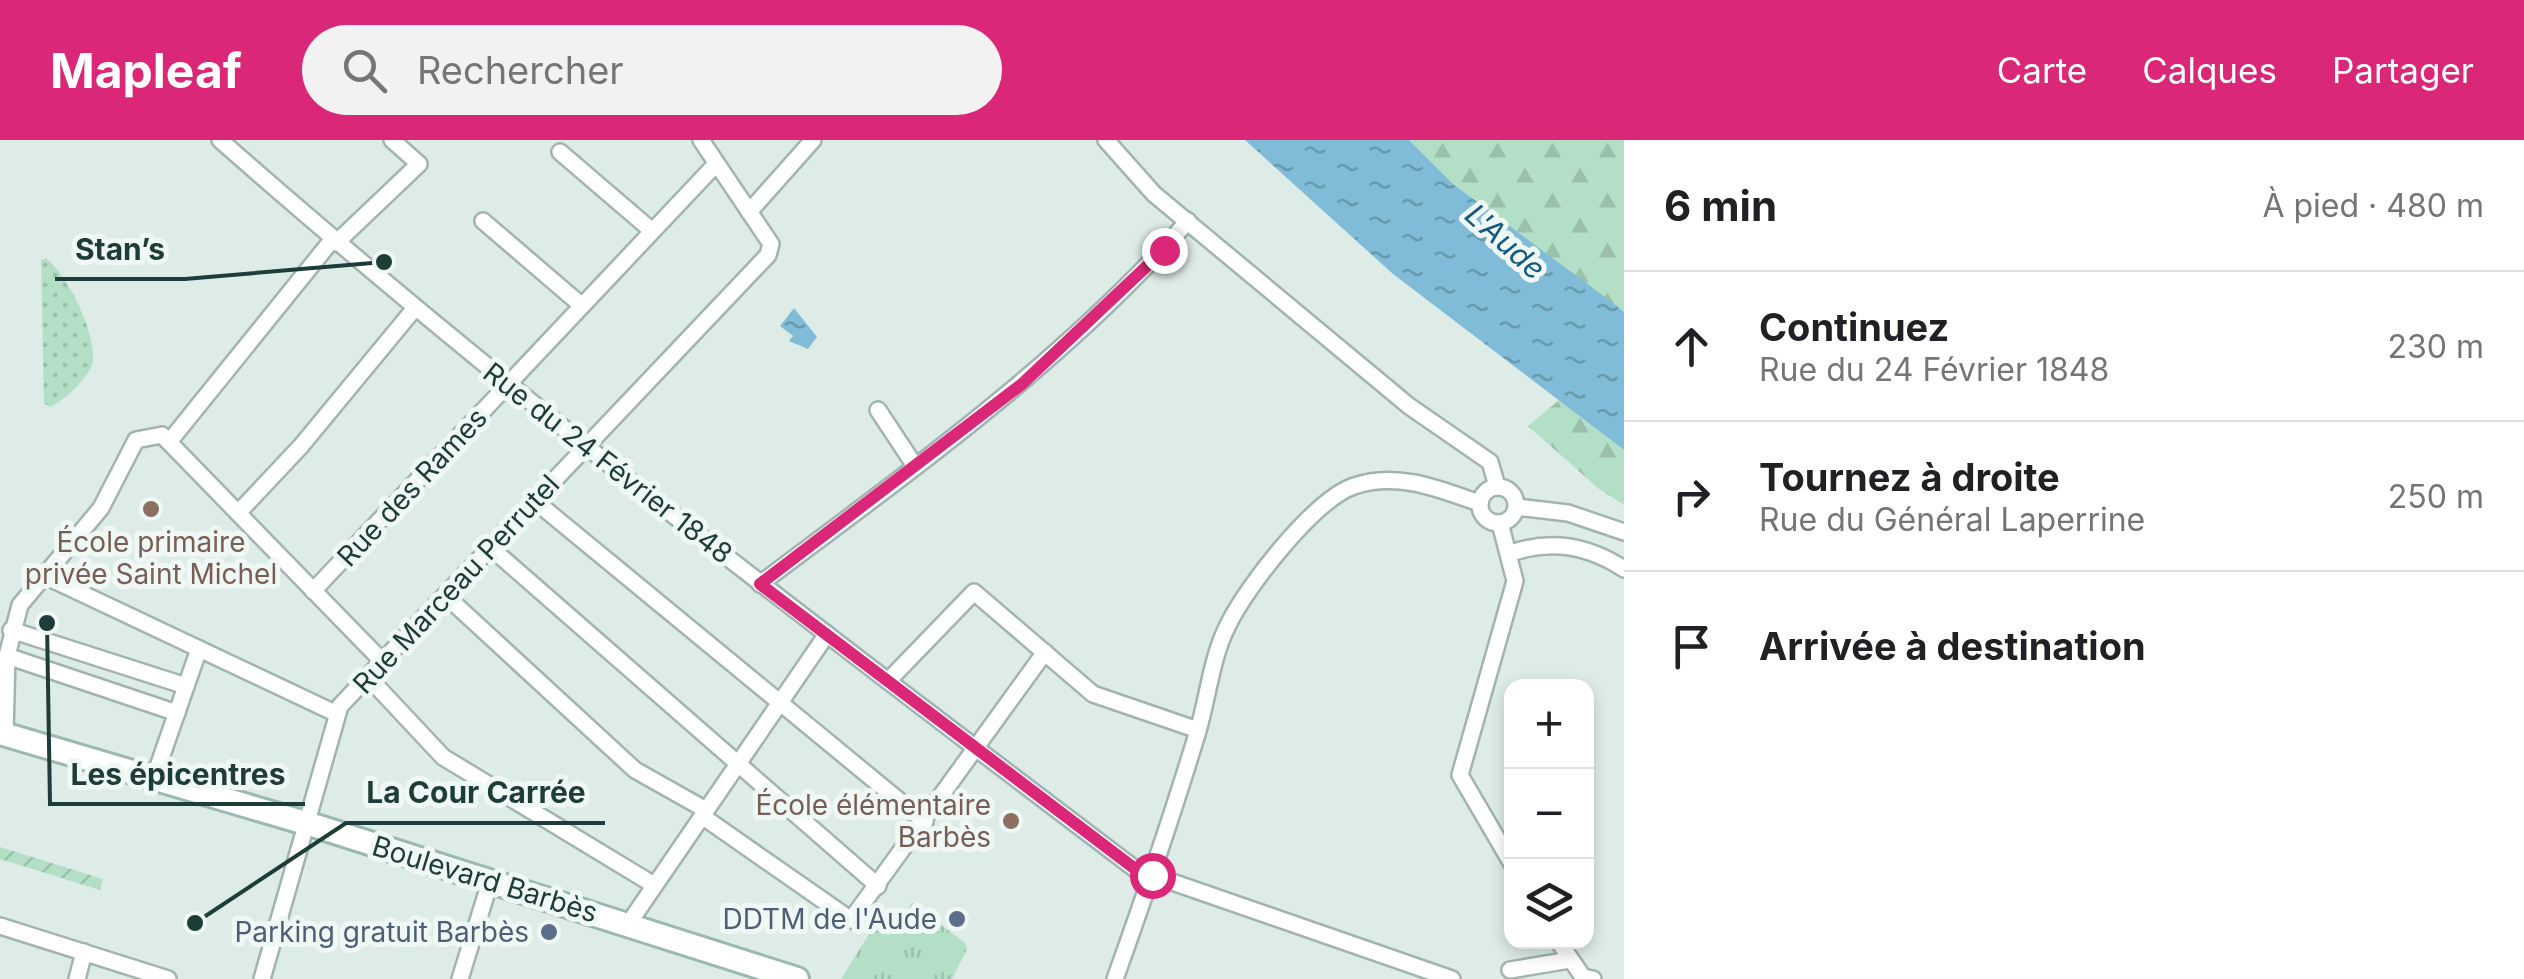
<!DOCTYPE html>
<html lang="fr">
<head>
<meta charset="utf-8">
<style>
  :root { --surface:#fff; --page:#f2f2f2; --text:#202124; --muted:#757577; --line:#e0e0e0; --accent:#db2777 }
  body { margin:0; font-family:Inter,sans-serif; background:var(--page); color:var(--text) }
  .controls { position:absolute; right:30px; bottom:30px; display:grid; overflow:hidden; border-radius:20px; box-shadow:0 5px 15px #0003 }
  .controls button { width:90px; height:90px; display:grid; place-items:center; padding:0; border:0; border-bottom:2px solid var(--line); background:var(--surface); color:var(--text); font:50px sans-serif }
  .stop { position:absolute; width:30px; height:30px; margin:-22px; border:8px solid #db2777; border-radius:50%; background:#fff }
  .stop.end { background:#db2777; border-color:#fff; box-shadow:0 2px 10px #0008 }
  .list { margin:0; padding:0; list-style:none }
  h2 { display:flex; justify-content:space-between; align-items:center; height:130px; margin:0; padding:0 40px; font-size:42px }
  h2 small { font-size:32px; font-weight:400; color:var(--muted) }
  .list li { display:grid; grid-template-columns:65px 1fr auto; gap:30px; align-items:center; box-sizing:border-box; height:150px; padding:0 40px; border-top:2px solid var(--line) }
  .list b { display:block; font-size:38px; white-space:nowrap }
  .list p { margin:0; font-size:32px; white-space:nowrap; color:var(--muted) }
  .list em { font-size:32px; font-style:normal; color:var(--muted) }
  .icon { flex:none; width:55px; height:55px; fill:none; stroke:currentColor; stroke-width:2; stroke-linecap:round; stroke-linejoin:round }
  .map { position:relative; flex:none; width:1624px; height:839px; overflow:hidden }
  header { display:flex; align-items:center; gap:60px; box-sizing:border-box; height:140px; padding:0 50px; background:var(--accent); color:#fff }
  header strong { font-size:48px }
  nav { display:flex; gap:55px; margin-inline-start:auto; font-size:35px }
  .search { width:700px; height:90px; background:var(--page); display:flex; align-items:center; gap:25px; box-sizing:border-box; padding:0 35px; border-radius:55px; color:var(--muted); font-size:38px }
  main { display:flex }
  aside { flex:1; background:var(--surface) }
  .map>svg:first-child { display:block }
</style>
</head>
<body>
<header>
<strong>Mapleaf</strong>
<div class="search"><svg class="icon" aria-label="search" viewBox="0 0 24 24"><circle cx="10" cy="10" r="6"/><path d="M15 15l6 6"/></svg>Rechercher</div>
<nav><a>Carte</a><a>Calques</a><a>Partager</a></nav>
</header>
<main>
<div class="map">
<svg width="1624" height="839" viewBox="0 0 1624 839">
  <defs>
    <pattern id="grass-dots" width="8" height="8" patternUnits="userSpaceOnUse" patternTransform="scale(2.5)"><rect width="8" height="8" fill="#b4dfc7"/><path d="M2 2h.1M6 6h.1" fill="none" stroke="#9ac0ac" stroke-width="1.8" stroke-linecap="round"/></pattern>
    <pattern id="forest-firs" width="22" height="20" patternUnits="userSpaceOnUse" patternTransform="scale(2.5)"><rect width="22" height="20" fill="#b4dfc7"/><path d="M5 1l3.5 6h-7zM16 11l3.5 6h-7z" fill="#9ac0ac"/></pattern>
    <pattern id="park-tufts" width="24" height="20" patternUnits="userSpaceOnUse" patternTransform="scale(2.5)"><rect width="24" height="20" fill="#b4dfc7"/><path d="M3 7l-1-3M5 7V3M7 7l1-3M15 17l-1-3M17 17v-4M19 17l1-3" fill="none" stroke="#9ac0ac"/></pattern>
    <pattern id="garden-furrows" width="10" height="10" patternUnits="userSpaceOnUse" patternTransform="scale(2.5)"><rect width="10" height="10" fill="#b4dfc7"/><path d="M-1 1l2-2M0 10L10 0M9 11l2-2" fill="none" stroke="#9ac0ac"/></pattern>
    <pattern id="water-ripples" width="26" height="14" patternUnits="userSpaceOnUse" patternTransform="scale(2.5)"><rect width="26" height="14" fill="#80bcd7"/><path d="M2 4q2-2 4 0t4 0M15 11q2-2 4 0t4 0" fill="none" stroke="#689aaf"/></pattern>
  </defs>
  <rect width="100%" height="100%" fill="#deece8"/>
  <!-- grass -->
  <path fill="url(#grass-dots)" d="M 46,118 C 69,138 94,188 93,220 C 92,235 64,261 50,267 L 44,263 L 41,120 Z"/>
  <!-- forest -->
  <g fill="url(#forest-firs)">
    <path d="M 1409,0 L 1624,0 L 1624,172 L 1453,44 Z"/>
    <path d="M 1559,260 L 1624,310 L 1624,365 L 1599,349 L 1528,286 Z"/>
  </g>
  <!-- park -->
  <path fill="url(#park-tufts)" d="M 912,763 L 965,803 L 967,809 L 952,839 L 841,839 L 872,789 L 889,795 Z"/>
  <!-- garden -->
  <path fill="url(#garden-furrows)" d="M 0,707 L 103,739 L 100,750 L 0,719 Z"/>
  <!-- water -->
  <g fill="url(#water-ripples)">
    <path d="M 1245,0 L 1409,0 L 1453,44 L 1617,166 L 1624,172 L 1624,310 L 1393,134 Z"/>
    <path d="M 794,168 L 817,197 L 808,209 L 789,201 L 793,196 L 780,186 Z"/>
  </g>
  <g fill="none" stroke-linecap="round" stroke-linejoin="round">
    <defs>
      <g id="minor">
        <path d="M 220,0 C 518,263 834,501 1151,741"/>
        <path d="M 1106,0 L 1154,54 L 1409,266 L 1490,322 L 1497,346"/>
        <path d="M 560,12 L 651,90"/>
        <path d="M 749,72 L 813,0"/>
        <path d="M 483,81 L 581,165"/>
        <path d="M 336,103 L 419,24 L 392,0"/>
        <path d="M 878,270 L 915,326"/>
        <path d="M 169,302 L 332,100"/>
        <circle cx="1498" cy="365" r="18"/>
        <path d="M 535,361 L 925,682"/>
        <path d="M 1516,367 L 1568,373 L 1624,392"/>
        <path d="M 238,373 L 301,306 L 415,168"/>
        <path d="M 1500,383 L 1515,441 L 1460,635 L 1512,724"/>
        <path d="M 491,408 L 878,746"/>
        <path d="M 1511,413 C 1551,399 1589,406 1624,429"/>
        <path d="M 47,437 L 337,574"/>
        <path d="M 760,444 C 910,331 1064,222 1188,81"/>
        <path d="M 313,451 L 716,24"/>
        <path d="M 446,456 L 635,630 L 706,670"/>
        <path d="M 11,490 L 186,546"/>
        <path d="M 7,516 L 177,573"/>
        <path d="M 369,538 L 443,617 L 654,745"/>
        <path d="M 888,541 L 974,452 L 1093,554 L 1198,590"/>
        <path d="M 5,594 L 7,516 L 20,465 L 101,368 L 136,300 L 162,295 L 383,522"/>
        <path d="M 154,638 L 199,509"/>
        <path d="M 702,676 L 851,780 L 1045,512"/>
        <path d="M 1152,735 L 1452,839"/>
        <path d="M 629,783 L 827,494"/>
        <path d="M 0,786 L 168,839"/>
        <path d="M 1559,802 L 1583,837 L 1593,839"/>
        <path d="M 1510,830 L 1570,820"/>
        <path d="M 77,839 L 84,812"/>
        <path d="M 262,839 L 340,566 L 768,115 L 771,104 L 701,0"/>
        <path d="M 460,839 L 490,742"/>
        <path d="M 1115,839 C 1144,758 1172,677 1197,594 C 1208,559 1211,518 1228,485 C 1247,446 1314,360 1354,346 C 1396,331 1440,349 1479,363"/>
      </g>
      <path id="secondary" d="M 0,593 L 319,687 L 797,839"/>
    </defs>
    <!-- minor casing -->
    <use href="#minor" stroke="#a1b4b0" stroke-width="20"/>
    <!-- secondary casing -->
    <use href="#secondary" stroke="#9cb8b2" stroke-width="28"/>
    <!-- minor -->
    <use href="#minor" stroke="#fff" stroke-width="15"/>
    <!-- secondary -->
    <use href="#secondary" stroke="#fff" stroke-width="22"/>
  </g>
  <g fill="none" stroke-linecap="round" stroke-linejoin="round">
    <!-- route -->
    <path stroke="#db2777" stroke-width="12" d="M 1152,735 L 1151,741 L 760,444 L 1022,244 L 1164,110"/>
  </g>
  <!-- markers -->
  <g fill="#8d6e63" stroke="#eff8f5" stroke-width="4">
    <circle cx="151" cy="369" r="10"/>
    <circle cx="1011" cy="681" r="10"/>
  </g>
  <g fill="#5c6f8a" stroke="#eff8f5" stroke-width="4">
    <circle cx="957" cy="779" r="10"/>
    <circle cx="549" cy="792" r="10"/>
  </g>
  <g text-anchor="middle" stroke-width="10" stroke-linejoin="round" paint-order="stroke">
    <!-- street labels -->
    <g font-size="28" fill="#1e3d39" stroke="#eff8f5">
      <text transform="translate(608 323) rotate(38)" y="10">Rue du 24 Février 1848</text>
      <text transform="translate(412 347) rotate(-47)" y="10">Rue des Rames</text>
      <text transform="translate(456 444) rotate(-47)" y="10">Rue Marceau Perrutel</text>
      <text transform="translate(485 739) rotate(17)" y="10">Boulevard Barbès</text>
    </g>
    <!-- education labels -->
    <g font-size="28" fill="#785e54" stroke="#eff8f5">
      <text x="151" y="412">École primaire<tspan x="151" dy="32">privée Saint Michel</tspan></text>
      <text x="991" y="675" text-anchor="end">École élémentaire<tspan x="991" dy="32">Barbès</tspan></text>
    </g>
    <!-- service labels -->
    <g font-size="28" fill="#4e5e75" stroke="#eff8f5" text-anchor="end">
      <text x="937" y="789">DDTM de l'Aude</text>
      <text x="529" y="802">Parking gratuit Barbès</text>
    </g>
    <!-- water labels -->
    <g font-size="30" font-style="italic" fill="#125b7e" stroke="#eff8f5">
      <text transform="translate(1505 102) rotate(42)" y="10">L'Aude</text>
    </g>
  </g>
  <!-- callouts -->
  <path fill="none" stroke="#1e3d39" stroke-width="4" d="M384 122L185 139H55M47 483L50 664H305M195 783L346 683H605"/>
  <g fill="#1e3d39" stroke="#eff8f5" stroke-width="4">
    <circle cx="384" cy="122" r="10"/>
    <circle cx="47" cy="483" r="10"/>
    <circle cx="195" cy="783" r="10"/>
  </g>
  <g font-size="30" text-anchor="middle" font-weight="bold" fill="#1e3d39" stroke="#eff8f5" stroke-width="10" stroke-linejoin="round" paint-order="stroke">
    <text x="120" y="120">Stan’s</text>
    <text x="178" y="645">Les épicentres</text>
    <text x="476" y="663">La Cour Carrée</text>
  </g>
</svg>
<div class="controls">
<button>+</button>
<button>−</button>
<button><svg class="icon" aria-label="layers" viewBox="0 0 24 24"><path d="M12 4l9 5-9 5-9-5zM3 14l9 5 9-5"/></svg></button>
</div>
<div class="stop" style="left:1152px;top:735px"></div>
<div class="stop end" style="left:1164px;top:110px"></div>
</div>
<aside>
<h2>6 min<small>À pied · 480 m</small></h2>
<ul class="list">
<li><svg class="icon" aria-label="ahead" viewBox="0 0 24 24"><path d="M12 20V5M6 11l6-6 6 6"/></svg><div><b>Continuez</b><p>Rue du 24 Février 1848</p></div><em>230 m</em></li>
<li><svg class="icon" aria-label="right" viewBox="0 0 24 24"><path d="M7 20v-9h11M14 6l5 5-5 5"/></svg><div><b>Tournez à droite</b><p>Rue du Général Laperrine</p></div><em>250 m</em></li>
<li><svg class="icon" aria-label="arrive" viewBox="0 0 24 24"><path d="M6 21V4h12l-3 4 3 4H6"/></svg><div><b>Arrivée à destination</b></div></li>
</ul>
</aside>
</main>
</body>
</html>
